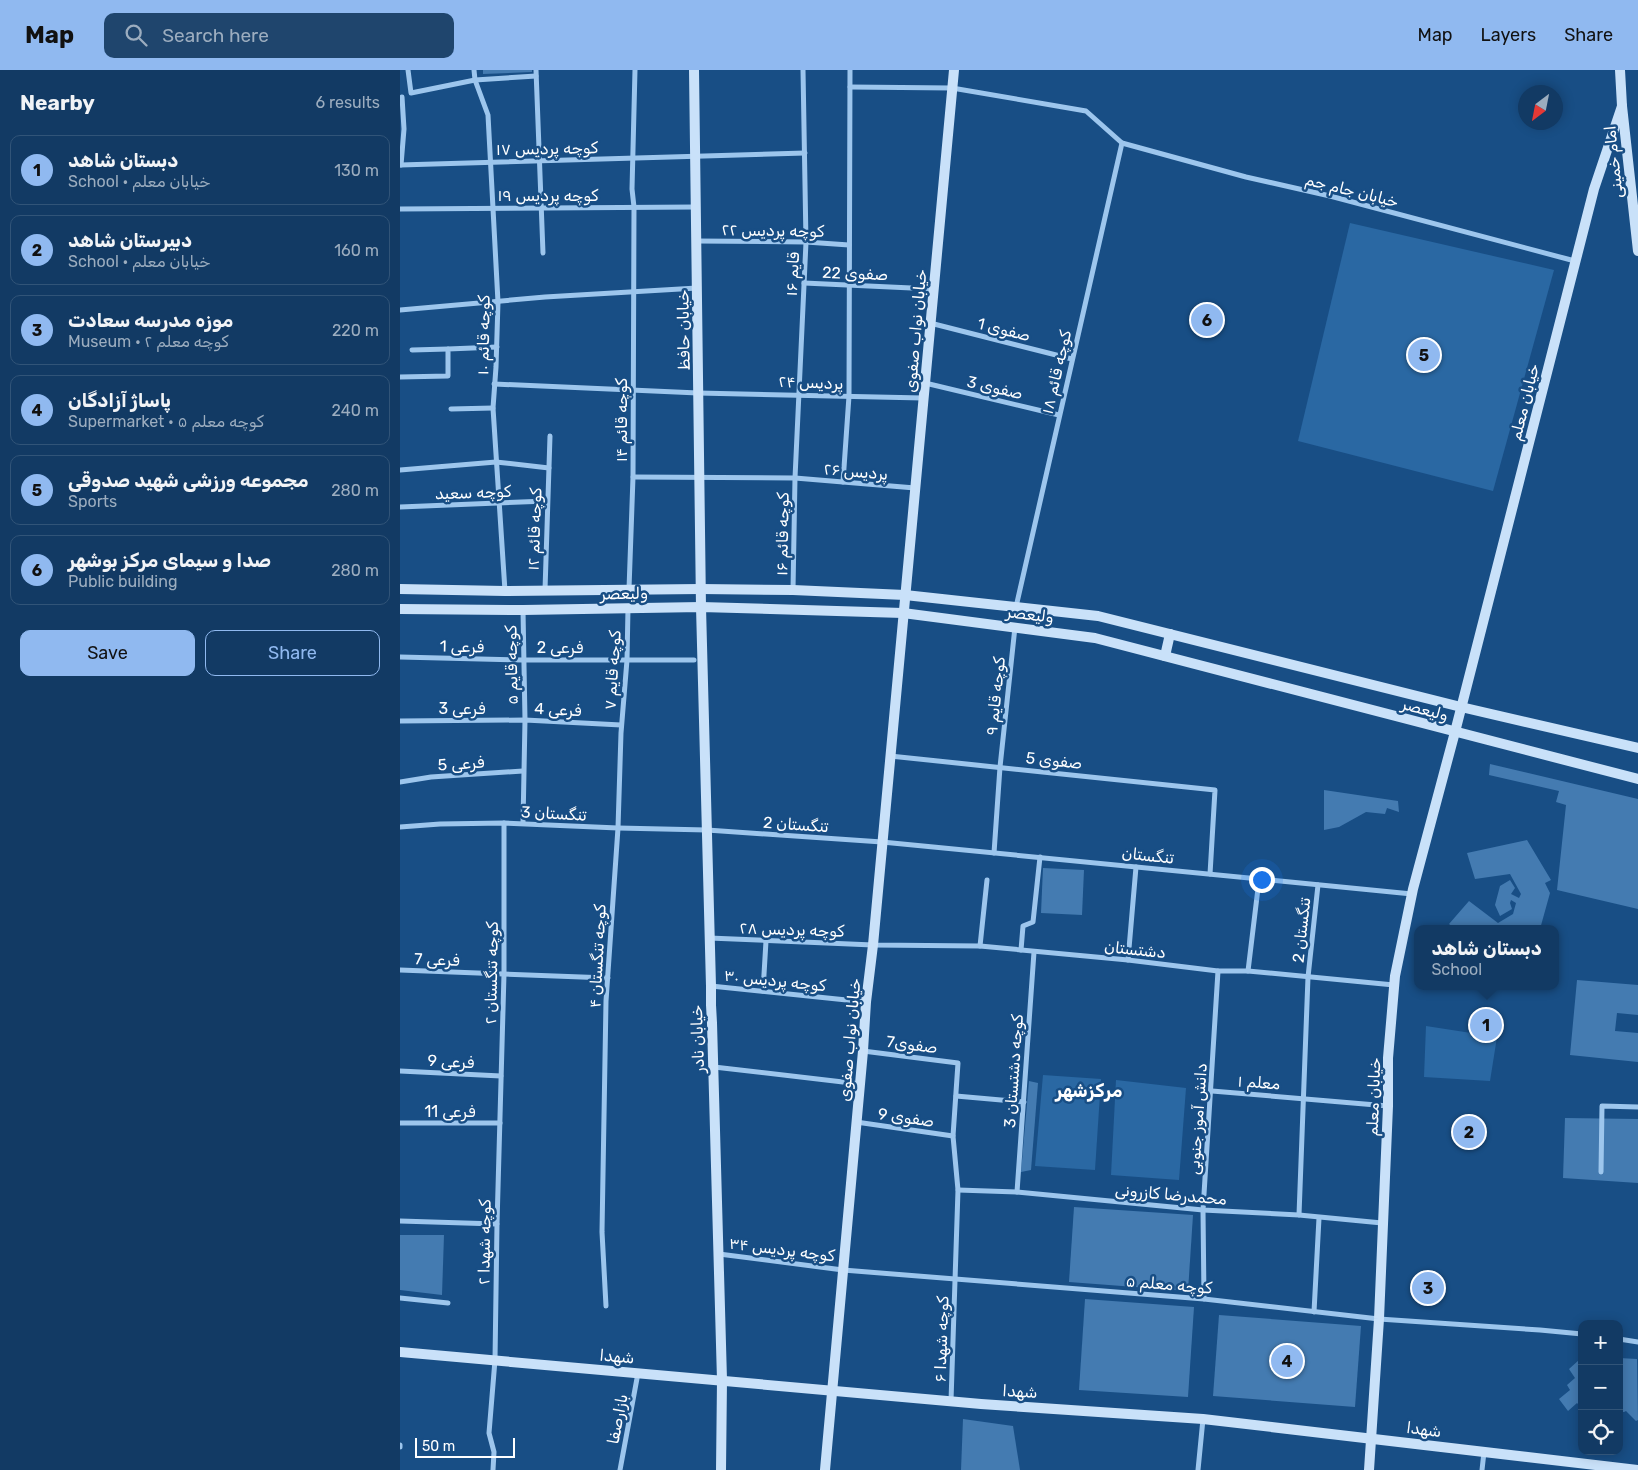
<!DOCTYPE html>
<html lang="en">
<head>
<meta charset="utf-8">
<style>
  :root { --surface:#123a64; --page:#1f456d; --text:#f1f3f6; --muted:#9cadbf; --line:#315478; --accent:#90b9f0 }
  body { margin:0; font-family:Rubik,Vazirmatn,sans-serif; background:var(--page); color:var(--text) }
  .controls { position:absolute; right:15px; bottom:15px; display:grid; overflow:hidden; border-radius:10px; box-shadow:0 2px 12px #0003 }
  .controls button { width:45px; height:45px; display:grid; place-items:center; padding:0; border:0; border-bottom:1px solid var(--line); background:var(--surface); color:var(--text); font:25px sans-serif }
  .compass { position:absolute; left:1118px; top:15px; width:45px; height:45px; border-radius:50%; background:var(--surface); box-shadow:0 2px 12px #0003; rotate:212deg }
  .scale { position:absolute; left:15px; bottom:12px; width:100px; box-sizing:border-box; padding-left:5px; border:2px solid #fff; border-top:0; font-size:14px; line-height:18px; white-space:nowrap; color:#fff; -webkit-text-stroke:4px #184e85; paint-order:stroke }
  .you { position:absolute; left:861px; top:809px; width:18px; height:18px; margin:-12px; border:4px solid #fff; border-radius:50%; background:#1a73e8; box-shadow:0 0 0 8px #1a73e833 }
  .badge { display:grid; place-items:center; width:32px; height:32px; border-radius:50%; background:var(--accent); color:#111; font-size:16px; font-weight:700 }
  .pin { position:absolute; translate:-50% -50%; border:2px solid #fff; box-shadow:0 1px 5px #0006 }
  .popup { position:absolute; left:1014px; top:855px; width:145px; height:65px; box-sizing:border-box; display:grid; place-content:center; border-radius:10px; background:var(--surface); filter:drop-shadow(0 1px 4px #0005); font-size:16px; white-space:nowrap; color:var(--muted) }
  .popup b { font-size:19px; color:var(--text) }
  .popup::after { content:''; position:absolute; left:50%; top:100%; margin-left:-10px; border:10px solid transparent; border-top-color:var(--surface) }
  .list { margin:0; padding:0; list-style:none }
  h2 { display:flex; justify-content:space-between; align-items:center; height:65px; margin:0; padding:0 20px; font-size:21px }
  h2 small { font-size:16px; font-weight:400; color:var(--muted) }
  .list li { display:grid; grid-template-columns:32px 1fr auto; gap:15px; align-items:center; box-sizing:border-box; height:70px; margin:0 10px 10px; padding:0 10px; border:1px solid var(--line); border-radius:10px }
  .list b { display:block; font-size:19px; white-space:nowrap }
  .list p { margin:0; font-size:16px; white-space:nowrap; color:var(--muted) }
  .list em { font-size:16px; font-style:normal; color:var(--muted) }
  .actions { display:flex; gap:10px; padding:15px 20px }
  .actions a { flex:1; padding:11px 0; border:1px solid var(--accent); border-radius:10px; text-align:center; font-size:18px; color:var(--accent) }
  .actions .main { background:var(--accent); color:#111 }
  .icon { flex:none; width:28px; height:28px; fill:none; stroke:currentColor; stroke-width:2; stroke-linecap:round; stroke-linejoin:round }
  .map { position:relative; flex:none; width:1238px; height:1400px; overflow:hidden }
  header { display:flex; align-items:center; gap:30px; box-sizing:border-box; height:70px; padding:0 25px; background:var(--accent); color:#111 }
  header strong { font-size:24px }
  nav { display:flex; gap:28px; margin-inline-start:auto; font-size:18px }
  .search { width:350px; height:45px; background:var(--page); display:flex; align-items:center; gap:12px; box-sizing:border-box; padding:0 18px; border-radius:10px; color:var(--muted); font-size:19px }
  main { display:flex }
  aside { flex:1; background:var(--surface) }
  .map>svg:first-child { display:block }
</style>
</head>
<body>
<header>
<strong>Map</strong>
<div class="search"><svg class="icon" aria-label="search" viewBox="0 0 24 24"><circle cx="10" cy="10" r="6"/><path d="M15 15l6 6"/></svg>Search here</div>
<nav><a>Map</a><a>Layers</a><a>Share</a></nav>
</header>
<main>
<aside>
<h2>Nearby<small>6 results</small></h2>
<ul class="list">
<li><span class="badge">1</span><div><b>دبستان شاهد</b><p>School · خیابان معلم</p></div><em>130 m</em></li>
<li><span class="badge">2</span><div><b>دبیرستان شاهد</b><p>School · خیابان معلم</p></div><em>160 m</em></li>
<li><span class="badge">3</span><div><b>موزه مدرسه سعادت</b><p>Museum · کوچه معلم ۲</p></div><em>220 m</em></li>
<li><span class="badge">4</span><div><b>پاساژ آزادگان</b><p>Supermarket · کوچه معلم ۵</p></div><em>240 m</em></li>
<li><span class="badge">5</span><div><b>مجموعه ورزشی شهید صدوقی</b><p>Sports</p></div><em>280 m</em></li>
<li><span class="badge">6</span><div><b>صدا و سیمای مرکز بوشهر</b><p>Public building</p></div><em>280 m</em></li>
</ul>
<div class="actions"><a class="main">Save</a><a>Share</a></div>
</aside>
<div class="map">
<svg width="1238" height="1400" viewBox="0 0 1238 1400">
  <rect width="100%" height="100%" fill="#184e85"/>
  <!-- green -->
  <g fill="#2a68a3">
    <path d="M 950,153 L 1154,200 L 1093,421 L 898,371 Z"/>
    <path d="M 1026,956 L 1097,967 L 1090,1011 L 1024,1007 Z"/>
    <path d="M 643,1005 L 701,1009 L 695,1100 L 635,1096 Z"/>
    <path d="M 716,1010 L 786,1018 L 779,1110 L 711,1105 Z"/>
  </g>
  <!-- building -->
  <g fill="#447bb1">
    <path d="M 83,0 L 132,0 L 132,2 L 83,4 Z"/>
    <path d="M 1090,694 L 1238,729 L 1238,839 L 1157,820 L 1166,735 L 1156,732 L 1159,721 L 1089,705 Z"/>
    <path d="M 924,720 L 998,731 L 999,742 L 987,738 L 985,744 L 966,742 L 939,757 L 924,760 Z"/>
    <path d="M 1127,770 L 1151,810 L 1145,813 L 1150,823 L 1140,859 L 1055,859 L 1049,854 L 1069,831 L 1098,853 L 1113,844 L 1116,833 L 1111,830 L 1110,833 L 1112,839 L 1100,846 L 1095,835 L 1100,816 L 1110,810 L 1115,818 L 1111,824 L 1119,828 L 1121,824 L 1110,804 L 1075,809 L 1067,783 Z"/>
    <path d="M 643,798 L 684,800 L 682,845 L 641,843 Z"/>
    <path d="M 1177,910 L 1238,915 L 1238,945 L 1217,943 L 1215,961 L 1238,963 L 1238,992 L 1170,985 Z"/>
    <path d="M 629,1011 L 638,1013 L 631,1100 L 621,1102 Z"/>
    <path d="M 1165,1048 L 1238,1049 L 1238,1113 L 1163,1108 Z"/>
    <path d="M 674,1137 L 793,1145 L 788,1221 L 669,1212 Z"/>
    <path d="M 0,1165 L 44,1165 L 42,1225 L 0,1220 Z"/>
    <path d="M 685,1229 L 794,1237 L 788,1327 L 679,1320 Z"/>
    <path d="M 819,1245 L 961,1256 L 955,1337 L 813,1326 Z"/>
    <path d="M 1219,1288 L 1237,1289 L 1238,1350 L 1236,1351 L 1226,1341 L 1224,1342 L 1219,1342 Z"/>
    <path d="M 1179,1290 L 1182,1293 L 1182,1338 L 1177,1333 L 1168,1341 L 1159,1329 L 1170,1320 L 1167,1315 L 1175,1308 L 1169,1299 Z"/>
    <path d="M 563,1349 L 613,1356 L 620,1400 L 561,1400 Z"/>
  </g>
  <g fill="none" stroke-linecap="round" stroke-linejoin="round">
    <!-- street -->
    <g stroke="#9dc6ed" stroke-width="5">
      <path d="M 8,0 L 11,23 L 75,10 L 136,6"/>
      <path d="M 74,0 L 75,10 L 88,45 L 98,232 L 96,297 L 93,338 L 105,521"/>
      <path d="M 136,0 L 143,183"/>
      <path d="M 450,17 L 552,18 L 686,41 L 722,73 L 846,107 L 930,126 L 1175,191"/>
      <path d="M 0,95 L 405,83"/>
      <path d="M 1,95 L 4,59 L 2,27"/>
      <path d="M 0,139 L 295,137"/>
      <path d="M 297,171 L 406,172 L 449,175"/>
      <path d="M 404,213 L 533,219"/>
      <path d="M 0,240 L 145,227 L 297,218"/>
      <path d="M 530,253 L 672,289"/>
      <path d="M 12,280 L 48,279"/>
      <path d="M 0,307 L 48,306 L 48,279 L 97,277"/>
      <path d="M 525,313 L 659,345"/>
      <path d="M 94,314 L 298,323 L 523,328"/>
      <path d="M 51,339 L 93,338"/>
      <path d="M 0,400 L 96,392 L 149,398"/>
      <path d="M 233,407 L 395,408 L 515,418"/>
      <path d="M 443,412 L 449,326 L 450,0"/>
      <path d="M 0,437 L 147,431"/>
      <path d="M 229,519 L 233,407 L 234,137 L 232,119 L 235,0"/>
      <path d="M 145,520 L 150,366"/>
      <path d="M 393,520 L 395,408 L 406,172 L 403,0"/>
      <path d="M 616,537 L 722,73"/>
      <path d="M 123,540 L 125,650 L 123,753"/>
      <path d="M 0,587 L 123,590 L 294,590"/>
      <path d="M 0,651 L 125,650 L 221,655"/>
      <path d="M 490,686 L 815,720 L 810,804"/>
      <path d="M 0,712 L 31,707 L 123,701"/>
      <path d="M 0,757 L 40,754 L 104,753 L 218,758 L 307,760 L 482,772 L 1012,824"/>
      <path d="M 594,783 L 600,697 L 615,557"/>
      <path d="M 309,868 L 473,875 L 580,876 L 728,890 L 818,901 L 848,901 L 994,915"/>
      <path d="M 580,876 L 587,810"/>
      <path d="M 621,880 L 623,856 L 633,852 L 640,787"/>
      <path d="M 728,890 L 736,797"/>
      <path d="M 0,900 L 208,908"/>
      <path d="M 848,901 L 859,810"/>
      <path d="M 311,916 L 466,932"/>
      <path d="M 363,921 L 366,871"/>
      <path d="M 463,981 L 558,993 L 553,1066 L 558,1120 L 551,1331"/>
      <path d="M 314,997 L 460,1014"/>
      <path d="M 0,1001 L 101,1006"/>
      <path d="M 812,1021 L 988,1036"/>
      <path d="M 556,1026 L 624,1032"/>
      <path d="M 456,1052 L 553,1066"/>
      <path d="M 0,1053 L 100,1053"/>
      <path d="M 1201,1102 L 1202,1036 L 1238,1037"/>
      <path d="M 558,1120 L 617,1122 L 803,1140 L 899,1145 L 982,1153"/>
      <path d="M 617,1122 L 634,882"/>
      <path d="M 899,1145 L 908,907 L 918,815"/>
      <path d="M 0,1151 L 97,1154"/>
      <path d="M 319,1184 L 443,1200 L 804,1229 L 979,1249 L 1140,1260 L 1182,1264"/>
      <path d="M 0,1228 L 48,1233"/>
      <path d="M 804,1229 L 803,1140 L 818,901"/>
      <path d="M 206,1236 L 202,1162 L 206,931 L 218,758 L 221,663 L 227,590 L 228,538"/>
      <path d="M 914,1242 L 919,1148"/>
      <path d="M 1219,1269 L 1238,1272"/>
      <path d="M 0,1377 L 0,1375"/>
      <path d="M 93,1400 L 94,1382 L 89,1363 L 95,1290 L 97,1154 L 104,904 L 104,753"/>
      <path d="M 220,1400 L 238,1303"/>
      <path d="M 798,1400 L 803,1349"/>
      <path d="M 1082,1400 L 1084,1382"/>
    </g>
    <!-- secondary -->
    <g stroke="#c9e1f9" stroke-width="10">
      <path d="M 294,0 L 301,537 L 311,916 L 311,935 L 312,953 L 322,1310 L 321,1400"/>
      <path d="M 1220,0 L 1222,36 L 1238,181"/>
      <path d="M 0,519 L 105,521 L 301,519 L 393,520 L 505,525 L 698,546 L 1061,637 L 1238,678"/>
      <path d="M 0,539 L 123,540 L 301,537 L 503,543 L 695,568 L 1238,709"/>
      <path d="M 765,586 L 770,564"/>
      <path d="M 0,1282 L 581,1334 L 803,1349 L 1238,1400"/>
      <path d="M 425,1400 L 463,981 L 466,932 L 473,875 L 554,0"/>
      <path d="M 969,1400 L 979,1249 L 988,1036 L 988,988 L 995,906 L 1013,819 L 1055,662 L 1194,119 L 1222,36"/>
    </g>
  </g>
  <g text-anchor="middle" stroke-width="5" stroke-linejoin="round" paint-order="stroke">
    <!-- street labels -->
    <g font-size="16" fill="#fff" stroke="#184e85">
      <text transform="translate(147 78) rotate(-1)" y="6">کوچه پردیس ۱۷</text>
      <text transform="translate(1213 92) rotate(-96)" y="6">امام خمینی</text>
      <text transform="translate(952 120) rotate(14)" y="6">خیابان جام جم</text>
      <text x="148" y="131">کوچه پردیس ۱۹</text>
      <text transform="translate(373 160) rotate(1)" y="6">کوچه پردیس ۲۲</text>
      <text transform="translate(455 203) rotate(2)" y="6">صفوی 22</text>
      <text transform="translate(392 204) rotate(-87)" y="6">قایم ۱۶</text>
      <text transform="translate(604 259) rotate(14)" y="6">صفوی 1</text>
      <text transform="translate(283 260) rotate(-91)" y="6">خیابان حافظ</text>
      <text transform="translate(515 261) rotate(-85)" y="6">خیابان نواب صفوی</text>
      <text transform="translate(83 265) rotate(-89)" y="6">کوچه قائم ۱۰</text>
      <text transform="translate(656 302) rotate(-77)" y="6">کوچه قائم ۱۸</text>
      <text transform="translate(411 312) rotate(2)" y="6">پردیس ۲۴</text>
      <text transform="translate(595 317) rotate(13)" y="6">صفوی 3</text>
      <text transform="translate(1124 332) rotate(-76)" y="6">خیابان معلم</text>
      <text transform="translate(221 350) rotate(-90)" y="6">کوچه قائم ۱۴</text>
      <text transform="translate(456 401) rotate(5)" y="6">پردیس ۲۶</text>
      <text transform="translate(73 422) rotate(-2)" y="6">کوچه سعید</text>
      <text transform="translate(134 459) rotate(-88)" y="6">کوچه قائم ۱۲</text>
      <text transform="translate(382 464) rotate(-89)" y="6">کوچه قائم ۱۶</text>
      <text transform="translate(224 523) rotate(-1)" y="6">ولیعصر</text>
      <text transform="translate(630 544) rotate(7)" y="6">ولیعصر</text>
      <text transform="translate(62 576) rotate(1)" y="6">فرعی 1</text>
      <text x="160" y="583">فرعی 2</text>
      <text transform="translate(111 595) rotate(-91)" y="6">کوچه قایم ۵</text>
      <text transform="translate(212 600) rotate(-86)" y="6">کوچه قایم ۷</text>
      <text transform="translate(595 626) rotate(-84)" y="6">کوچه قایم ۹</text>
      <text x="62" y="644">فرعی 3</text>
      <text transform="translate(158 639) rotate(3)" y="6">فرعی 4</text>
      <text transform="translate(1025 639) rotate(15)" y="6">ولیعصر</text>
      <text transform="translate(654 690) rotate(6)" y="6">صفوی 5</text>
      <text transform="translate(61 693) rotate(-4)" y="6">فرعی 5</text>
      <text transform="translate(154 743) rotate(3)" y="6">تنگستان 3</text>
      <text transform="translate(396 754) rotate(4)" y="6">تنگستان 2</text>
      <text transform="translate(748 785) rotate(6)" y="6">تنگستان</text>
      <text transform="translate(392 859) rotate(2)" y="6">کوچه پردیس ۲۸</text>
      <text transform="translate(901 860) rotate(-84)" y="6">تنگستان 2</text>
      <text transform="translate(735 879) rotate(6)" y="6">دشتستان</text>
      <text transform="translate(197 886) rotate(-87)" y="6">کوچه تنگستان ۴</text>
      <text transform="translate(37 889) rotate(2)" y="6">فرعی 7</text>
      <text transform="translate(91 903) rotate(-89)" y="6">کوچه تنگستان ۲</text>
      <text transform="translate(375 910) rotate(6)" y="6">کوچه پردیس ۳۰</text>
      <text transform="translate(297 969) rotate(-92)" y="6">خیابان نادر</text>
      <text transform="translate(449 970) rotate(-85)" y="6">خیابان نواب صفوی</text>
      <text transform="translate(512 974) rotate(7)" y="6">صفوی7</text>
      <text transform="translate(51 991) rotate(3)" y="6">فرعی 9</text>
      <text transform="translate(613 1001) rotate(-86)" y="6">کوچه دشتستان 3</text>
      <text transform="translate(859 1012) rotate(4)" y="6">معلم ۱</text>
      <text transform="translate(973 1027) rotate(-88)" y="6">خیابان معلم</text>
      <text x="50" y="1047">فرعی 11</text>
      <text transform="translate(506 1047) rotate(8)" y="6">صفوی 9</text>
      <text transform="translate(797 1049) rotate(-86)" y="6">دانش آموز جنوبی</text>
      <text transform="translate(771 1124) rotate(5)" y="6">محمدرضا کازرونی</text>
      <text transform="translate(84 1172) rotate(-89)" y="6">کوچه شهدا ۲</text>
      <text transform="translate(382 1179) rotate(7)" y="6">کوچه پردیس ۳۴</text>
      <text transform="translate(769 1214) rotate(5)" y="6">کوچه معلم ۵</text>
      <text transform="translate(541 1269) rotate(-88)" y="6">کوچه شهدا ۶</text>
      <text transform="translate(217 1286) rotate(5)" y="6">شهدا</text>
      <text transform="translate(620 1321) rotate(3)" y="6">شهدا</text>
      <text transform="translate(217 1349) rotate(-79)" y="6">بازارصفا</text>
      <text transform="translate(1024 1359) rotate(7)" y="6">شهدا</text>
    </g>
    <!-- neighbourhood labels -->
    <g font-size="18" font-weight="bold" fill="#fff" stroke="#184e85">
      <text x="689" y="1027">مرکزشهر</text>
    </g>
  </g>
</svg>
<div class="controls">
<button>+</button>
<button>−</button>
<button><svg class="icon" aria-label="locate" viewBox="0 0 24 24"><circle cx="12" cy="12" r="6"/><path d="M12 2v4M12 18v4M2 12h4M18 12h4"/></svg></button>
</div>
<svg class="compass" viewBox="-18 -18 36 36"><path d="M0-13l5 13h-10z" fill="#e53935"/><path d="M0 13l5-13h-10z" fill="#9cadbf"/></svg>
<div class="scale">50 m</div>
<div class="you"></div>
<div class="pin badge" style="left:1086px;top:955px">1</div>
<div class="popup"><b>دبستان شاهد</b>School</div>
<div class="pin badge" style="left:1069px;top:1062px">2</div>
<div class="pin badge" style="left:1028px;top:1218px">3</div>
<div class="pin badge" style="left:887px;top:1291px">4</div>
<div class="pin badge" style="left:1024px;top:285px">5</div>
<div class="pin badge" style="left:807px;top:250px">6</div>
</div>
</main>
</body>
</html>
